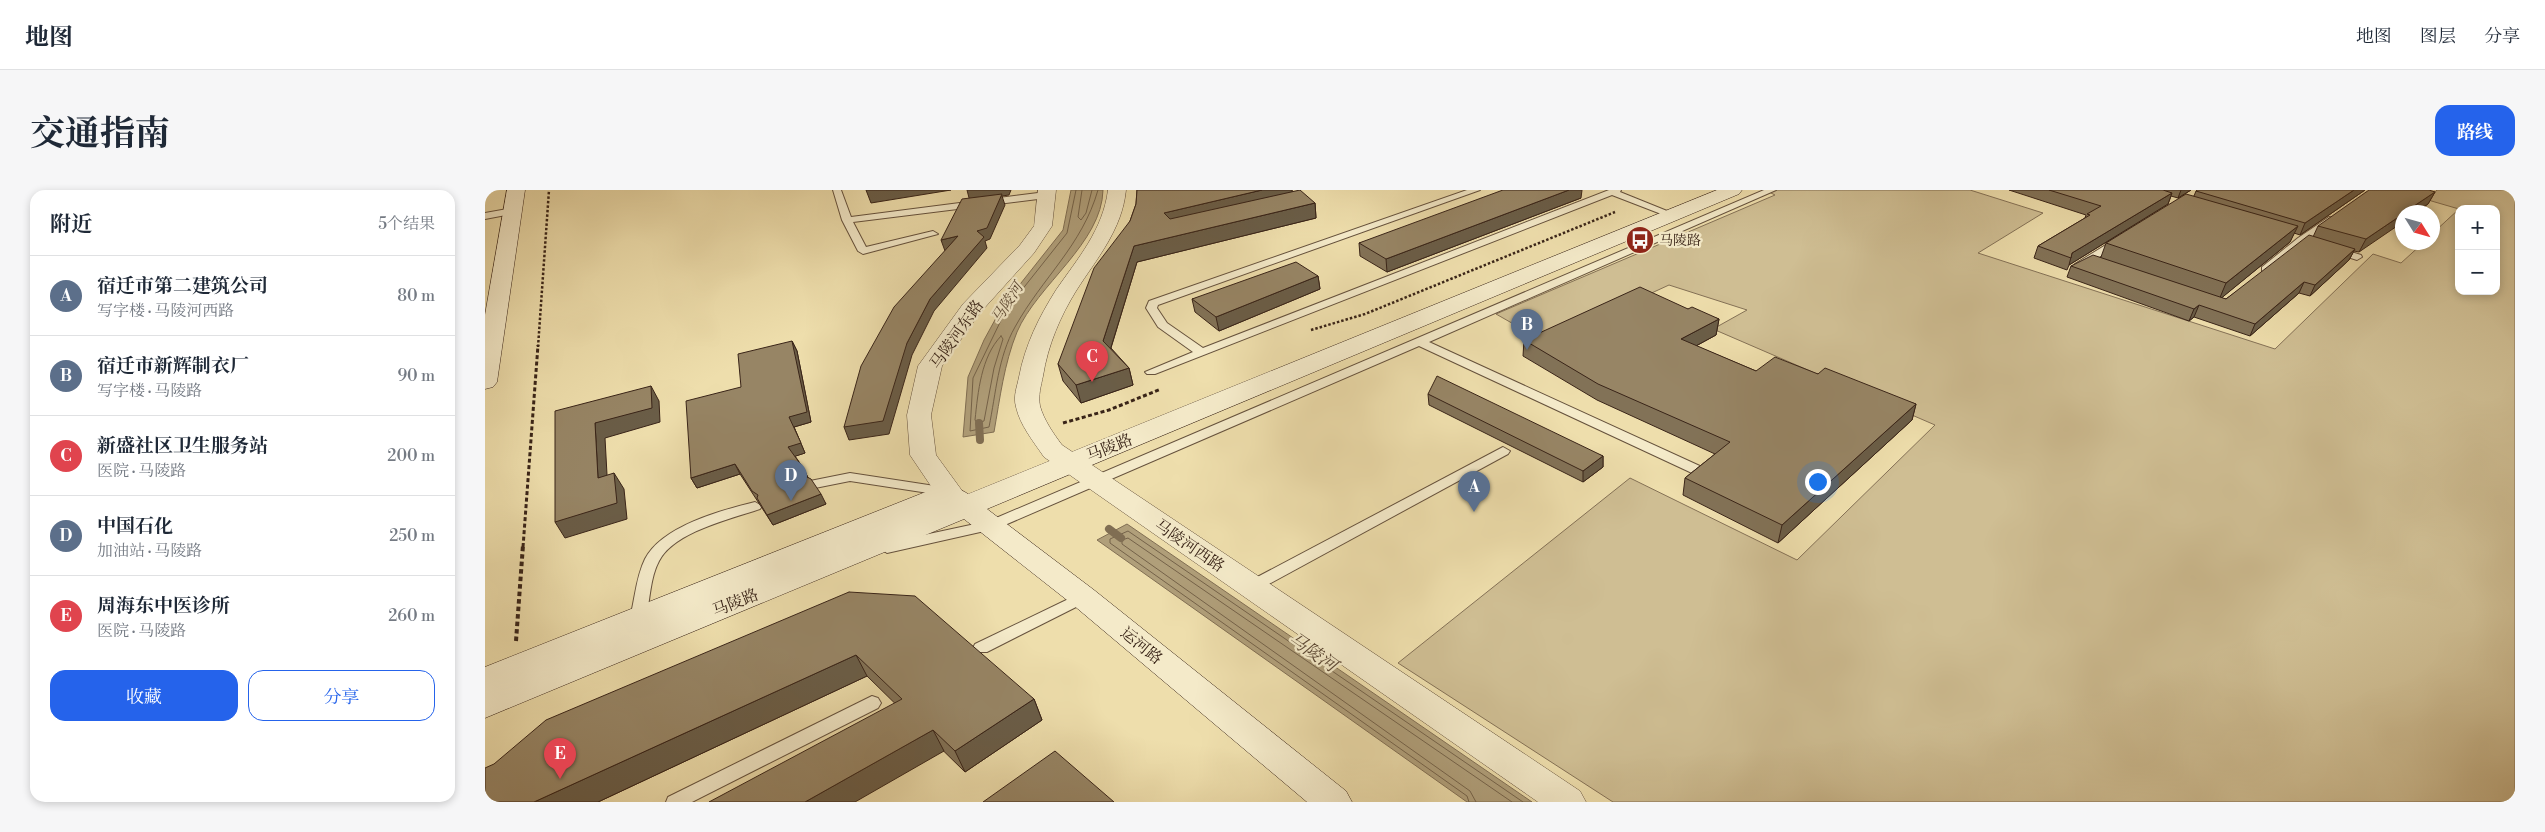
<!DOCTYPE html>
<html lang="zh">
<head>
<meta charset="utf-8">
<style>
  :root { --surface:#fff; --page:#f6f6f7; --text:#1f2937; --muted:#747a83; --line:#e0e1e3; --accent:#2563eb }
  body { margin:0; font-family:"Libre Bodoni","Noto Serif SC",serif; background:var(--page); color:var(--text) }
  .controls { position:absolute; right:15px; top:15px; display:grid; overflow:hidden; border-radius:10px; box-shadow:0 2px 8px #0003 }
  .controls button { width:45px; height:45px; display:grid; place-items:center; padding:0; border:0; border-bottom:1px solid var(--line); background:var(--surface); color:var(--text); font:25px sans-serif }
  .compass { position:absolute; left:1910px; top:15px; width:45px; height:45px; border-radius:50%; background:var(--surface); box-shadow:0 2px 8px #0003; rotate:127deg }
  .you { position:absolute; left:1332px; top:291px; width:18px; height:18px; margin:-12px; border:4px solid #fff; border-radius:50%; background:#1a73e8; box-shadow:0 0 0 8px #1a73e833 }
  .badge { display:grid; place-items:center; width:32px; height:32px; border-radius:50%; background:var(--accent); color:#fff; font-size:16px; font-weight:700 }
  .pin { position:absolute; translate:-50% -41px; filter:drop-shadow(0 1px 2px #0008) }
  .pin::after { content:''; position:absolute; top:26px; width:18px; height:15px; background:inherit; clip-path:polygon(0 0,100% 0,50% 100%) }
  .list { margin:0; padding:0; list-style:none }
  h2 { display:flex; justify-content:space-between; align-items:center; height:65px; margin:0; padding:0 20px; font-size:21px }
  h2 small { font-size:16px; font-weight:400; color:var(--muted) }
  .list li { display:grid; grid-template-columns:32px 1fr auto; gap:15px; align-items:center; box-sizing:border-box; height:80px; padding:0 20px; border-top:1px solid var(--line) }
  .list b { display:block; font-size:19px; white-space:nowrap }
  .list p { margin:0; font-size:16px; white-space:nowrap; color:var(--muted) }
  .list em { font-size:16px; font-style:normal; color:var(--muted) }
  .actions { display:flex; gap:10px; padding:15px 20px }
  .actions a { flex:1; padding:11px 0; border:1px solid var(--accent); border-radius:15px; text-align:center; font-size:18px; color:var(--accent) }
  .actions .main { background:var(--accent); color:#fff }
  .map { position:relative; flex:none; width:2030px; height:612px; overflow:hidden; border-radius:15px }
  header { display:flex; align-items:center; gap:30px; box-sizing:border-box; height:70px; padding:0 25px; background:var(--surface); border-bottom:1px solid var(--line) }
  header strong { font-size:24px }
  nav { display:flex; gap:28px; margin-inline-start:auto; font-size:18px }
  .intro { display:flex; align-items:center; justify-content:space-between; box-sizing:border-box; height:120px; padding:0 30px }
  h1 { margin:0; font-size:35px }
  .button { padding:12px 22px; border-radius:15px; background:var(--accent); color:#fff; font-size:18px; font-weight:700 }
  main { display:flex; gap:30px; padding:0 30px }
  aside { flex:1; background:var(--surface); border-radius:15px; box-shadow:0 2px 8px #0003 }
  .map>svg:first-child { display:block }
</style>
</head>
<body>
<header>
<strong>地图</strong>
<nav><a>地图</a><a>图层</a><a>分享</a></nav>
</header>
<div class="intro"><h1>交通指南</h1><a class="button">路线</a></div>
<main>
<aside>
<h2>附近<small>5个结果</small></h2>
<ul class="list">
<li><span class="badge" style="background:#5c6f8a">A</span><div><b>宿迁市第二建筑公司</b><p>写字楼 · 马陵河西路</p></div><em>80 m</em></li>
<li><span class="badge" style="background:#5c6f8a">B</span><div><b>宿迁市新辉制衣厂</b><p>写字楼 · 马陵路</p></div><em>90 m</em></li>
<li><span class="badge" style="background:#e0444e">C</span><div><b>新盛社区卫生服务站</b><p>医院 · 马陵路</p></div><em>200 m</em></li>
<li><span class="badge" style="background:#5c6f8a">D</span><div><b>中国石化</b><p>加油站 · 马陵路</p></div><em>250 m</em></li>
<li><span class="badge" style="background:#e0444e">E</span><div><b>周海东中医诊所</b><p>医院 · 马陵路</p></div><em>260 m</em></li>
</ul>
<div class="actions"><a class="main">收藏</a><a>分享</a></div>
</aside>
<div class="map">
<svg width="2030" height="612" viewBox="0 0 2030 612">
  <rect width="100%" height="100%" fill="#eedeac"/>
  <filter id="stains"><feTurbulence type="fractalNoise" baseFrequency=".004" numOctaves="4"/><feColorMatrix values="0 0 0 0 .2 0 0 0 0 .09 0 0 0 0 .02 0 0 0 .5 -.17"/></filter>
  <radialGradient id="worn" r=".72"><stop offset=".6" stop-color="#630" stop-opacity="0"/><stop offset="1" stop-color="#630" stop-opacity=".3"/></radialGradient>
  <!-- green -->
  <path fill="#cfbe93" stroke="#847156" d="M 1285,0 L 1485,0 L 1558,23 L 1493,63 L 1790,159 L 1888,64 L 1916,73 L 1938,53 L 1948,52 L 1948,43 L 1974,19 L 1974,101 L 2011,101 L 2011,19 L 1974,19 L 1943,10 L 1952,0 L 2030,0 L 2030,612 L 1128,612 L 913,473 L 1145,288 L 1312,370 L 1450,235 L 1228,139 L 1262,120 L 1184,95 L 1060,152 L 1011,124 L 1290,5 L 1282,1 Z"/>
  <!-- water -->
  <g fill="#b09f7a" stroke="#806e53">
    <path d="M 586,0 L 618,0 C 617,53 552,95 532,142 C 519,174 515,208 509,242 L 478,247 L 483,187 L 499,150 L 517,117 L 578,40 Z"/>
    <path d="M 642,334 L 1047,612 L 982,612 L 612,350 Z"/>
  </g>
  <g fill="none" stroke-linecap="round" stroke-linejoin="round">
    <!-- shore -->
    <g stroke="#746249" stroke-width="1">
      <path d="M 591,0 L 582,43 L 521,120 L 488,188 L 485,241 L 504,237 C 511,203 513,167 530,137 C 557,88 597,56 613,0"/>
      <path d="M 597,0 L 593,27 L 596,30 L 601,23 L 607,0"/>
      <path d="M 516,146 L 518,149 L 509,178 L 499,231 L 492,233 L 490,230 C 493,202 496,167 516,146 Z"/>
      <path d="M 984,612 L 982,606 L 625,353 L 625,349 L 643,341 L 1038,612"/>
      <path d="M 991,612 L 985,601 L 637,354 L 637,350 L 643,348 L 1027,612"/>
    </g>
    <!-- stream -->
    <g stroke="#806e53" stroke-width="8">
      <path d="M 494,233 L 495,250"/>
      <path d="M 624,339 L 636,348"/>
    </g>
    <defs>
      <g id="lane">
        <path d="M 348,0 L 356,0 L 366,27 L 561,2 L 565,5 L 561,8 L 368,32 L 381,57 L 448,41 L 453,44 L 378,64 L 373,61 L 357,30 Z"/>
        <path d="M 982,0 L 995,0 L 673,115 L 672,118 L 682,133 L 718,158 L 1124,0 L 1136,0 L 1135,2 L 1192,25 L 1184,27 L 1127,5 L 670,184 L 662,184 L 660,182 L 708,162 L 673,137 L 661,118 L 664,111 Z"/>
        <path d="M 1279,0 L 1291,0 L 944,152 L 1217,277 L 1219,280 L 1217,283 L 1207,283 L 934,156 L 513,338 L 402,363 L 395,358 L 402,353 L 504,331 Z"/>
        <path d="M 28,18 L 31,19 L 31,23 L 0,29 L 0,23 Z"/>
        <path d="M 1844,27 L 1852,29 L 1785,81 L 1777,81 L 1777,77 L 1813,48 Z"/>
        <path d="M 1632,48 L 1640,50 L 1598,78 L 1590,78 L 1590,74 Z"/>
        <path d="M 1850,57 L 1876,65 L 1877,67 L 1872,70 L 1847,62 L 1847,58 Z"/>
        <path d="M 1018,257 L 1025,261 L 1023,264 L 771,401 L 761,401 L 758,397 L 761,393 Z"/>
        <path d="M 365,283 L 463,298 L 470,302 L 463,306 L 365,291 L 330,298 L 323,294 L 325,291 Z"/>
        <path d="M 270,312 L 277,316 L 275,319 C 245,329 189,342 174,371 C 165,388 165,410 161,428 L 159,432 L 147,432 L 145,428 C 150,409 151,387 160,369 C 177,336 237,320 270,312 Z"/>
        <path d="M 598,402 L 603,403 L 606,407 L 603,411 L 502,462 L 490,462 L 488,458 L 490,454 Z"/>
        <path d="M 387,506 L 393,508 L 396,513 L 393,518 L 207,612 L 181,612 L 183,607 Z"/>
      </g>
      <g id="street">
        <path d="M 553,0 L 571,0 L 567,36 L 549,63 L 494,124 L 457,176 L 446,225 L 451,265 L 478,302 L 474,308 L 464,310 L 454,308 L 425,265 L 422,225 L 433,176 L 478,114 L 535,55 L 549,36 Z"/>
        <path d="M 623,0 L 641,0 C 637,40 612,68 591,101 C 575,127 563,155 558,186 C 556,196 553,205 555,216 C 559,230 568,243 577,255 L 1095,601 L 1101,612 L 1053,612 L 559,267 C 548,251 535,235 531,217 C 528,206 532,197 534,187 C 540,155 554,127 571,100 C 593,68 618,40 623,0 Z"/>
      </g>
      <g id="secondary">
        <path d="M 22,0 L 40,0 L 12,192 L 8,197 L 0,199 L 0,125 Z"/>
        <path d="M 1232,0 L 1257,0 L 1254,4 L 502,319 L 609,400 L 861,601 L 867,612 L 822,612 L 587,414 L 479,329 L 0,528 L 0,477 L 448,299 C 460,296 474,297 483,304 Z"/>
      </g>
    </defs>
    <!-- lane casing -->
    <use href="#lane" stroke="#66523d" stroke-width="2"/>
    <!-- street casing -->
    <use href="#street" stroke="#66523d" stroke-width="1"/>
    <!-- secondary casing -->
    <use href="#secondary" stroke="#392418" stroke-width="1"/>
    <!-- path-far2 -->
    <g stroke="#392418" stroke-width="2.5" stroke-dasharray="2.5 2" stroke-linecap="butt">
      <path d="M 826,140 L 880,124 L 1130,22"/>
      <path d="M 53,157 L 64,0"/>
    </g>
    <!-- path-far1 -->
    <g stroke="#392418" stroke-width="3" stroke-dasharray="4 2.5" stroke-linecap="butt">
      <path d="M 578,233 L 624,220 L 676,199"/>
      <path d="M 38,357 L 53,155"/>
    </g>
    <!-- path -->
    <path stroke="#392418" stroke-width="4" stroke-dasharray="4.5 3" stroke-linecap="butt" d="M 31,451 L 38,355"/>
    <!-- lane -->
    <use href="#lane" fill="#f4eac9" fill-rule="evenodd"/>
    <!-- street -->
    <use href="#street" fill="#f4eac9" fill-rule="evenodd"/>
    <!-- secondary -->
    <use href="#secondary" fill="#f4eac9" fill-rule="evenodd"/>
  </g>
  <!-- wall -->
  <g fill="#827257" stroke="#392418">
    <path d="M 652,0 L 807,0 L 807,2 L 830,13 L 831,28 L 652,72 L 626,158 L 644,178 L 648,195 L 596,213 L 578,191 L 573,174 L 645,31 L 651,14 Z"/>
    <path d="M 1524,0 L 1706,0 L 1693,8 L 1686,6 L 1683,14 L 1584,75 L 1582,80 L 1549,68 L 1553,56 L 1600,28 L 1601,25 Z"/>
    <path d="M 1880,0 L 1815,45 L 1809,43 L 1805,52 L 1736,108 L 1741,109 L 1828,47 L 1833,36 L 1950,2 L 1943,14 L 1931,22 L 1918,22 L 1874,62 L 1869,61 L 1864,70 L 1825,106 L 1814,103 L 1765,146 L 1709,127 L 1704,131 L 1582,87 L 1586,76 L 1616,67 L 1621,53 L 1709,6 L 1711,1 Z"/>
    <path d="M 1096,8 L 902,82 L 875,66 L 874,53 Z"/>
    <path d="M 833,86 L 835,99 L 734,141 L 710,122 L 707,109 Z"/>
    <path d="M 1203,119 L 1234,129 L 1231,145 L 1211,156 L 1271,181 L 1333,184 L 1431,214 L 1427,230 L 1293,353 L 1198,305 L 1200,288 L 1230,264 L 1112,210 L 1038,166 L 1039,150 Z"/>
    <path d="M 307,151 L 312,161 L 326,232 L 309,237 L 320,263 L 310,266 L 319,279 L 323,288 L 341,314 L 288,335 L 255,284 L 212,298 L 206,288 L 256,197 Z"/>
    <path d="M 943,204 L 1118,266 L 1118,277 L 1098,292 L 944,215 Z"/>
    <path d="M 364,402 L 549,509 L 557,530 L 480,582 L 382,486 L 113,612 Z"/>
  </g>
  <!-- shaded-wall -->
  <g fill="#6a5d47" stroke="#392418">
    <path d="M 381,0 L 466,0 L 386,13 Z"/>
    <path d="M 482,0 L 526,0 L 524,5 L 517,6 L 520,15 L 505,49 L 500,51 L 502,58 L 449,121 L 427,165 L 404,244 L 364,250 L 359,237 L 422,153 L 445,109 L 495,51 Z"/>
    <path d="M 777,0 L 807,0 L 808,8 L 682,38 L 679,23 Z"/>
    <path d="M 1084,0 L 1097,0 L 1096,8 L 902,82 L 901,69 Z"/>
    <path d="M 1696,0 L 1706,0 L 1693,8 Z"/>
    <path d="M 1869,0 L 1880,0 L 1815,45 L 1820,33 Z"/>
    <path d="M 1950,2 L 1943,14 L 1931,22 L 1920,22 Z"/>
    <path d="M 1687,3 L 1683,14 L 1584,75 L 1587,63 Z"/>
    <path d="M 830,13 L 831,28 L 652,72 L 623,167 L 618,151 L 649,56 Z"/>
    <path d="M 1918,24 L 1918,32 L 1874,62 L 1881,49 Z"/>
    <path d="M 1813,36 L 1805,52 L 1734,110 L 1741,93 Z"/>
    <path d="M 473,46 L 460,61 L 456,50 Z"/>
    <path d="M 1870,59 L 1864,70 L 1825,106 L 1830,95 Z"/>
    <path d="M 833,86 L 835,99 L 734,141 L 731,127 Z"/>
    <path d="M 1819,92 L 1814,103 L 1765,146 L 1770,134 Z"/>
    <path d="M 1714,115 L 1709,127 L 1704,131 L 1709,119 Z"/>
    <path d="M 1234,129 L 1231,145 L 1194,165 L 1196,149 Z"/>
    <path d="M 307,151 L 312,161 L 326,232 L 309,237 L 320,263 L 308,267 L 303,257 Z"/>
    <path d="M 644,178 L 648,195 L 596,213 L 591,195 Z"/>
    <path d="M 166,196 L 174,211 L 175,232 L 120,248 L 123,303 L 113,288 L 110,233 Z"/>
    <path d="M 1431,214 L 1427,230 L 1293,353 L 1297,335 Z"/>
    <path d="M 1118,266 L 1118,277 L 1098,292 L 1098,281 Z"/>
    <path d="M 250,274 L 255,284 L 212,298 L 206,288 Z"/>
    <path d="M 319,279 L 324,290 L 316,284 Z"/>
    <path d="M 129,283 L 139,299 L 142,329 L 80,348 L 70,332 Z"/>
    <path d="M 336,304 L 341,314 L 288,335 L 282,325 Z"/>
    <path d="M 371,465 L 382,486 L 113,612 L 49,612 Z"/>
    <path d="M 549,509 L 557,530 L 480,582 L 470,561 Z"/>
    <path d="M 448,540 L 459,561 L 370,612 L 320,612 Z"/>
  </g>
  <!-- building -->
  <g fill="#978565" stroke="#392418">
    <path d="M 652,0 L 777,0 L 679,23 L 685,29 L 815,0 L 830,13 L 649,56 L 618,151 L 644,178 L 591,195 L 573,174 L 609,78 L 645,31 L 651,14 Z"/>
    <path d="M 1018,0 L 1084,0 L 901,69 L 874,53 Z"/>
    <path d="M 1564,0 L 1678,0 L 1687,3 L 1587,63 L 1586,68 L 1553,56 L 1605,25 L 1602,24 L 1616,16 Z"/>
    <path d="M 1712,0 L 1869,0 L 1820,33 L 1711,1 Z"/>
    <path d="M 1884,0 L 1944,0 L 1950,2 L 1920,22 L 1918,22 L 1918,24 L 1881,49 L 1833,36 Z"/>
    <path d="M 517,4 L 502,38 L 492,41 L 499,47 L 445,109 L 422,153 L 398,231 L 359,237 L 376,176 L 409,117 L 473,46 L 456,50 L 477,9 Z"/>
    <path d="M 1701,4 L 1813,36 L 1741,93 L 1621,53 Z"/>
    <path d="M 1824,45 L 1870,59 L 1830,95 L 1819,92 L 1770,134 L 1714,115 L 1709,119 L 1586,76 L 1608,65 L 1741,109 Z"/>
    <path d="M 811,72 L 833,86 L 731,127 L 707,109 Z"/>
    <path d="M 1155,97 L 1203,119 L 1207,117 L 1234,129 L 1196,149 L 1271,181 L 1290,167 L 1333,184 L 1340,178 L 1431,214 L 1297,335 L 1200,288 L 1245,252 L 1113,194 L 1039,150 Z"/>
    <path d="M 307,151 L 322,222 L 304,227 L 316,253 L 303,257 L 319,279 L 316,284 L 326,289 L 336,304 L 282,325 L 272,308 L 273,305 L 267,301 L 250,274 L 206,288 L 201,211 L 256,197 L 253,164 Z"/>
    <path d="M 952,186 L 1118,266 L 1098,281 L 943,204 Z"/>
    <path d="M 166,196 L 167,218 L 110,233 L 113,288 L 129,283 L 132,313 L 70,332 L 70,221 Z"/>
    <path d="M 364,402 L 430,406 L 549,509 L 470,561 L 448,540 L 320,612 L 224,612 L 417,509 L 371,465 L 49,612 L 0,612 L 0,578 L 9,574 L 61,530 Z"/>
    <path d="M 570,561 L 629,612 L 498,612 Z"/>
  </g>
  <!-- icons -->
  <defs>
    <symbol id="bus-disc" viewBox="-11 -11 22 22"><circle r="9.5" fill="#8f2418" stroke="#f4eac9"/><path d="M-5-6H5V4H4V6H2V4H-2V6H-4V4H-5ZM-3.5-4V0h7V-4ZM-3.5 1.2v1.5H-2V1.2ZM2 1.2v1.5H3.5V1.2Z" fill="#fff"/></symbol>
  </defs>
  <g fill-rule="evenodd">
    <use href="#bus-disc" x="1139" y="34" width="32" height="32"/>
  </g>
  <g text-anchor="middle" stroke-width="4.5" stroke-linejoin="round" paint-order="stroke">
    <!-- far-poi labels -->
    <g font-size="14" fill="#392418" stroke="#f4eac9" text-anchor="start">
      <text x="1174" y="55">马陵路</text>
    </g>
    <!-- far-water labels -->
    <g font-size="15" font-style="italic" fill="#5d4935" stroke="#f4eac9">
      <text transform="translate(522 113) rotate(-57)" y="5">马陵河</text>
    </g>
    <!-- street labels -->
    <g font-size="16" fill="#392418" stroke="#f4eac9">
      <text transform="translate(471 144) rotate(-55)" y="6">马陵河东路</text>
      <text transform="translate(624 257) rotate(-22)" y="6">马陵路</text>
      <text transform="translate(705 355) rotate(34)" y="6">马陵河西路</text>
      <text transform="translate(250 412) rotate(-22)" y="6">马陵路</text>
      <text transform="translate(657 455) rotate(39)" y="6">运河路</text>
    </g>
    <!-- water labels -->
    <g font-size="18" font-style="italic" fill="#5d4935" stroke="#f4eac9">
      <text transform="translate(828 462) rotate(35)" y="6">马陵河</text>
    </g>
  </g>
  <rect width="100%" height="100%" filter="url(#stains)"/>
  <rect width="100%" height="100%" fill="url(#worn)"/>
</svg>
<div class="controls">
<button>+</button>
<button>−</button>
</div>
<svg class="compass" viewBox="-18 -18 36 36"><path d="M0-13l5 13h-10z" fill="#e53935"/><path d="M0 13l5-13h-10z" fill="#747a83"/></svg>
<div class="you"></div>
<div class="pin badge" style="left:989px;top:322px;background:#5c6f8a">A</div>
<div class="pin badge" style="left:1042px;top:160px;background:#5c6f8a">B</div>
<div class="pin badge" style="left:607px;top:192px;background:#e0444e">C</div>
<div class="pin badge" style="left:306px;top:311px;background:#5c6f8a">D</div>
<div class="pin badge" style="left:75px;top:589px;background:#e0444e">E</div>
</div>
</main>
</body>
</html>
